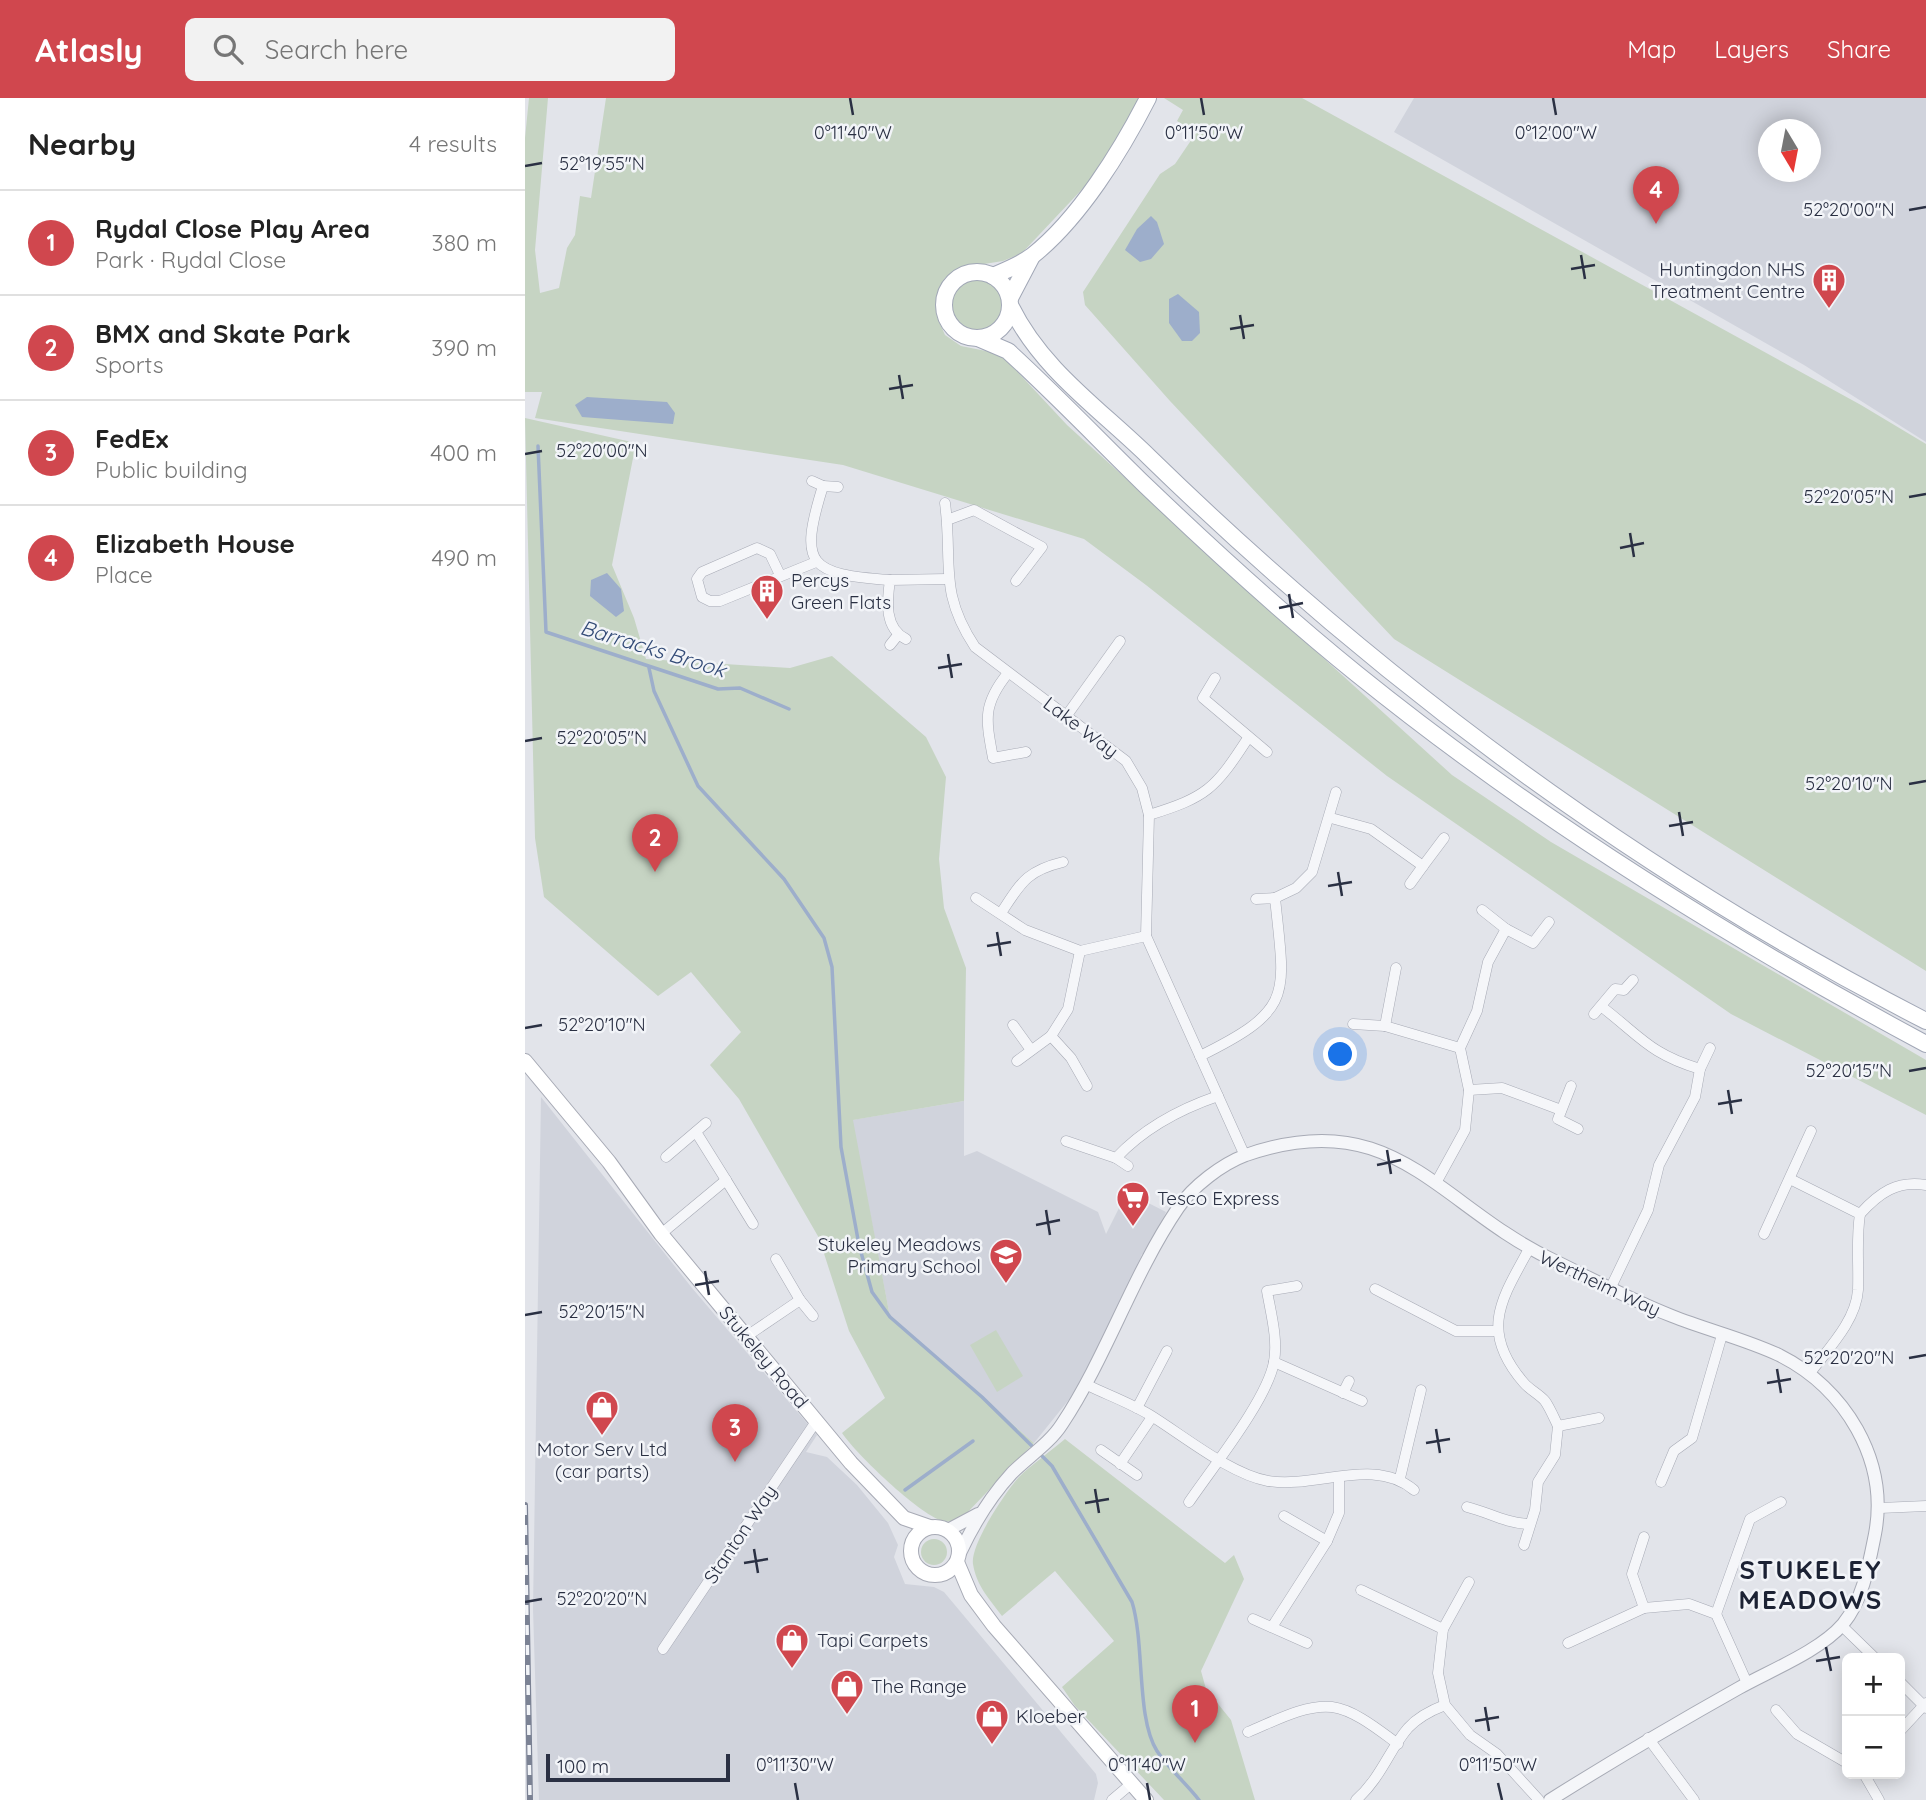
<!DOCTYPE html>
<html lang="en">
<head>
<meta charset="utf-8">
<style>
  :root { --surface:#fff; --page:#f2f2f2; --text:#222; --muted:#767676; --line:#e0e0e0; --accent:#d0474e }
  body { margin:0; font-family:Quicksand,sans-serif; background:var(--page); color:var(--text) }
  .controls { position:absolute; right:21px; bottom:21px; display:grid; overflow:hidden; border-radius:10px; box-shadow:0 4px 18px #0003 }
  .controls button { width:63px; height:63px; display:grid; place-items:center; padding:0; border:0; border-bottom:2px solid var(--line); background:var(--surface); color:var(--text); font:35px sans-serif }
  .compass { position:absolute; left:1233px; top:21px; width:63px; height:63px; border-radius:50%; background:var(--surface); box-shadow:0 4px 18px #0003; rotate:170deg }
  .scale { position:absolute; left:21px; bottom:18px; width:184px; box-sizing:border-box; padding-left:7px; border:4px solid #2a3043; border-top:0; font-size:19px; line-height:24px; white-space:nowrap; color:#2a3043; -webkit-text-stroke:5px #f2f4f8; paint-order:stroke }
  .you { position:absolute; left:816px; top:957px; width:24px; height:24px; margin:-18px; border:5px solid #fff; border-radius:50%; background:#1a73e8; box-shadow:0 0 0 10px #1a73e833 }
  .badge { display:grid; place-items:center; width:46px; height:46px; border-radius:50%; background:var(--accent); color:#fff; font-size:23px; font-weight:700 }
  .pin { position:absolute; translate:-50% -58px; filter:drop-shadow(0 2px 4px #0008) }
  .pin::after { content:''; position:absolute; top:37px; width:24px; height:21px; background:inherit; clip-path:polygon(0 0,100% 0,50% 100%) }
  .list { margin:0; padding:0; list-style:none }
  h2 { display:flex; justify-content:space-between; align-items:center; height:91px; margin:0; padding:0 28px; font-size:30px }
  h2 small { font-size:23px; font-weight:400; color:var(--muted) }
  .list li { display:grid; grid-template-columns:46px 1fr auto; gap:21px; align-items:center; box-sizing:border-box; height:105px; padding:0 28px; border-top:2px solid var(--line) }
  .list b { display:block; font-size:26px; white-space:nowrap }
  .list p { margin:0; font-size:23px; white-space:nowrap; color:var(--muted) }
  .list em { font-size:23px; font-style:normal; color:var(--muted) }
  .icon { flex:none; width:38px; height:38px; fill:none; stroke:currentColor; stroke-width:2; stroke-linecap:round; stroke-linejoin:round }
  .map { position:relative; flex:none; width:1401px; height:1702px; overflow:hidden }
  header { display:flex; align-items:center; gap:42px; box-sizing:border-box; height:98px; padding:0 35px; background:var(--accent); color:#fff }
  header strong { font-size:33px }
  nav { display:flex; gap:38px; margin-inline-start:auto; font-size:24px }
  .search { width:490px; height:63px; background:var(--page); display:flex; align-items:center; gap:18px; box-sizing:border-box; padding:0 24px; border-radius:10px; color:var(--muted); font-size:26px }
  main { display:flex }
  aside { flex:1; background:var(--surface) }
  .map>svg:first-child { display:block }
</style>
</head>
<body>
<header>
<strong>Atlasly</strong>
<div class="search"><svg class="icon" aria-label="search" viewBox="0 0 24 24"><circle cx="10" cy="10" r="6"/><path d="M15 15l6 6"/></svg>Search here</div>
<nav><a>Map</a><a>Layers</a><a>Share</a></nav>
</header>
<main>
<aside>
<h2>Nearby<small>4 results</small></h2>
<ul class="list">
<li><span class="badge">1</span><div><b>Rydal Close Play Area</b><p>Park · Rydal Close</p></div><em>380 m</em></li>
<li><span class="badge">2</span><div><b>BMX and Skate Park</b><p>Sports</p></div><em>390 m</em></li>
<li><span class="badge">3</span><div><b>FedEx</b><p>Public building</p></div><em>400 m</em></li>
<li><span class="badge">4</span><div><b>Elizabeth House</b><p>Place</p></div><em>490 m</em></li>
</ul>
</aside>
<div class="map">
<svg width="1401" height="1702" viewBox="0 0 1401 1702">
  <rect width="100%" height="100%" fill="#e2e4ea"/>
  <!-- built -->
  <g fill="#d0d3dc" fill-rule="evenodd">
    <path d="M 889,0 L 1401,0 L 1401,344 L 1279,267 L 869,34 ZM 1244,32 L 1286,32 L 1286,74 L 1244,74 Z"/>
    <path d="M 16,999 L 167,1190 L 292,1337 L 281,1354 L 302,1359 L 332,1387 L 363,1425 L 373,1447 L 369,1459 L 380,1486 L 409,1489 L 419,1494 L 571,1676 L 573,1685 L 569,1702 L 14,1702 L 8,1511 Z"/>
    <path d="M 439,1003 L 439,1058 L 452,1053 L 573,1114 L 581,1136 L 602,1094 L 641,1114 L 621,1158 L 617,1156 L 563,1278 L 509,1345 L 365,1219 L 327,1022 Z"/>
  </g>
  <!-- green -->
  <g fill="#c6d4c3">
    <path d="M 4,0 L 23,0 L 10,152 L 15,195 L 34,190 L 42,150 L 50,137 L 55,98 L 66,100 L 81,0 L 618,0 L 562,86 L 497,155 L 478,163 L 434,170 L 420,180 L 411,199 L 412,219 L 420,237 L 436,248 L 476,256 L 542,327 L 927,677 L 1026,744 L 1401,962 L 1401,1017 L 1206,916 L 862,678 L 621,487 L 559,441 L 318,367 L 10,320 L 17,294 L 0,294 L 0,40 Z"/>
    <path d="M 639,0 L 777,0 L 1336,307 L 1401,346 L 1401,873 L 869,541 L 645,303 L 560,207 L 558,194 L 635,76 L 650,66 L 671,35 L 652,23 L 658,12 Z"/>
    <circle cx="453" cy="208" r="27"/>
    <path d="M 0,320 L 111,345 L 87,467 L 109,520 L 121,561 L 265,570 L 307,558 L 401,639 L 421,679 L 414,761 L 419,810 L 441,870 L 439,1003 L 328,1022 L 365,1219 L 509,1345 L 438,1419 C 431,1422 425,1425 417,1423 C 392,1414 333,1358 317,1335 L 360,1300 L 324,1233 L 294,1140 L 214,1001 L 185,967 L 216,934 L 166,874 L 133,898 L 19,799 L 10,740 Z"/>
    <path d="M 471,1232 L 498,1278 L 472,1294 L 445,1247 Z"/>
    <path d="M 540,1341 L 700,1465 L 709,1457 L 719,1481 L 676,1573 L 681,1591 L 706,1622 L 730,1702 L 639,1702 L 550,1608 L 537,1589 L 589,1543 L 530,1473 L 477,1518 C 465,1502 451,1487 448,1466 C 445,1447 480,1395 493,1380 C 507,1366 525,1354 540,1341 Z"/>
    <circle cx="409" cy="1454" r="13"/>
  </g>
  <!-- water -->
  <g fill="#9daecb">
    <path d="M 626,118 L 632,124 L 639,146 L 626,161 L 615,164 L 600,152 L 612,131 Z"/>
    <path d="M 653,196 L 674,214 L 675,235 L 667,243 L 657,243 L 644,225 L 644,201 Z"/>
    <path d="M 62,299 L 142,304 L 150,315 L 148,326 L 57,319 L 50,307 Z"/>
    <path d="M 82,475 L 96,491 L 99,513 L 91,519 L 65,498 L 66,482 Z"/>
  </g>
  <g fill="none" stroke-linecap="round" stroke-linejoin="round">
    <!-- stream -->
    <g stroke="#9daecb" stroke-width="3.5">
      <path d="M 13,348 L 21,534 L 193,591 L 215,590 L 264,611"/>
      <path d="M 124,570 L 129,593 L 173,688 L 259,781 L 299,840 L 307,869 L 316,1049 L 334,1147 L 347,1194 L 365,1219 L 457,1299 L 510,1351"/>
      <path d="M 515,1356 L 527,1368 L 607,1504 C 620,1546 611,1620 632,1653 C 643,1670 661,1685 674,1702"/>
      <path d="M 380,1392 L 448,1343"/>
    </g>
    <defs>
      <g id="minor">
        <path d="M 287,383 L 298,388 C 273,468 284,476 365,482"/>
        <path d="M 298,388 L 313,389"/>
        <path d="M 420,405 C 428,465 413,493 450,549 L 601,663 L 617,690 L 624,717 L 621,838 L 720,1058"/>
        <path d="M 422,422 L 449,412 L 517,449 L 491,483"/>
        <path d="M 255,477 L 245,456 L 232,450 L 177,474 L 172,481 L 177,499 L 185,503 L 195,503 L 291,464"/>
        <path d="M 381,541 C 359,530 362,503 365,482 L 422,481"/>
        <path d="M 365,547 L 373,537"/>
        <path d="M 483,575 C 457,607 461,622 468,660 L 501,654"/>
        <path d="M 690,580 L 678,600 L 742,654"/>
        <path d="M 542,617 L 595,543"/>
        <path d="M 624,717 C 682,699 690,691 723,640"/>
        <path d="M 806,720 L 846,731 L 898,768 L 885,786"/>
        <path d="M 898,768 L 919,740"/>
        <path d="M 451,800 L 500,832 L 555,853 L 621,838"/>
        <path d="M 750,800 L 771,790 L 787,774 L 811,694"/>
        <path d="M 957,812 L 981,831 L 1008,845 L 1024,824"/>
        <path d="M 476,815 C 496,785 501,773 538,764"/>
        <path d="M 1077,909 C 1116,939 1125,956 1175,971"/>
        <path d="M 1069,916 L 1090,891 L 1099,892 L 1108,882"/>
        <path d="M 828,926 L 860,928 L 935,950"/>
        <path d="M 488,927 L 506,952"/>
        <path d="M 860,928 L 871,870"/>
        <path d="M 526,938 L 546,960 L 562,988"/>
        <path d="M 675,958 C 770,911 760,898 750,800 L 731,801"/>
        <path d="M 492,963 L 526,938 L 543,911 L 555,853"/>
        <path d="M 1046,988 L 1033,1021 L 1053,1031"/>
        <path d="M 944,992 L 977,990 L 1036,1012"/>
        <path d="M 171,1034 L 201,1082"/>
        <path d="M 541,1043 L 591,1060 C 619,1030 655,1011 693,998"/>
        <path d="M 141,1059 L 181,1025"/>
        <path d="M 591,1060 L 603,1068"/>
        <path d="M 1265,1081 L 1335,1116 C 1331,1142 1334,1166 1333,1192 C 1331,1223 1303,1251 1285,1275"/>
        <path d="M 912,1083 L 940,1032 L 944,992 L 935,950 L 952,913 L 963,864 L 981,831"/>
        <path d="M 1335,1116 C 1354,1095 1372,1082 1401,1087"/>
        <path d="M 136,1136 L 201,1082 L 228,1126"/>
        <path d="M 1239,1136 L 1286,1033"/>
        <path d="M 1004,1151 C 976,1202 954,1233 999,1285 C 1005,1292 1014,1296 1020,1303 C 1025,1310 1029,1320 1033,1328 L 1074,1320"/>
        <path d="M 251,1161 L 275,1202 L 288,1218"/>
        <path d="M 1086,1189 L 1123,1112 L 1134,1067 L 1170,999 L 1175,971 L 1185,950"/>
        <path d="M 850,1191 L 931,1233 L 972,1233"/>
        <path d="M 222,1238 L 275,1202"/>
        <path d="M 749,1264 L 837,1303"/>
        <path d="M 562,1287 C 583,1297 605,1305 625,1317 C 659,1338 705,1376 743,1383 C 791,1391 849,1358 889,1392"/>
        <path d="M 818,1295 L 824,1283"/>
        <path d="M 612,1310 L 642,1253"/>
        <path d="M 576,1352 L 612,1377"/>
        <path d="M 595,1366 L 627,1319"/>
        <path d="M 875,1380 L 896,1292"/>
        <path d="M 1136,1384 L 1149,1353 L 1167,1340 L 1197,1237"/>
        <path d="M 664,1404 C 687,1370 742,1302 749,1264 C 753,1241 746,1216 742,1193 L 772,1188"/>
        <path d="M 942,1409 C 963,1414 980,1425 1003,1426"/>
        <path d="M 1355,1410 L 1401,1408"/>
        <path d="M 759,1418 L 802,1443"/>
        <path d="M 1119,1439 L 1107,1476 L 1119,1510"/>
        <path d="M 999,1447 L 1010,1412 L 1013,1384 L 1030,1357 L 1033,1328"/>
        <path d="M 944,1484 L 918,1531 L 913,1575 L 920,1607 L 945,1637 L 972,1656 L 1014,1702"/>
        <path d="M 836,1492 L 918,1531"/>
        <path d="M 1191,1516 L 1225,1421 L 1256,1404"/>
        <path d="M 728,1521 L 782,1545"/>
        <path d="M 1317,1528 L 1350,1560"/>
        <path d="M 747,1529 L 802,1443 L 814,1415 L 814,1379"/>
        <path d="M 1043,1545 L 1119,1510 L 1164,1506 L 1191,1516 L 1222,1585"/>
        <path d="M 138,1551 L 292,1322"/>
        <path d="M 1375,1584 L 1401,1610"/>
        <path d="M 1251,1612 L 1272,1636 L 1322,1665"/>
        <path d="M 1375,1633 L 1401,1605"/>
        <path d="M 723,1634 C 748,1624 779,1606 807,1609 C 830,1612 855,1633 873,1646"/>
        <path d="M 1123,1640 L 1169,1702"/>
        <path d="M 1339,1676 L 1354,1702"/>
        <path d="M 587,1702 L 606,1686"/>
        <path d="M 831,1702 C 856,1680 864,1652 883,1630 C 893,1619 907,1612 920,1607"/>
      </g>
      <g id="tertiary">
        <path d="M 423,1432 L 453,1416"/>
        <path d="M 435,1455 C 449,1425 464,1400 487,1375 C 503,1359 525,1345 537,1326 C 582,1258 607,1178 653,1110 C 668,1088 697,1066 721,1057 C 870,1005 913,1108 1028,1162 C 1067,1181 1106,1202 1147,1218 C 1182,1232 1220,1241 1254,1257 C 1320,1290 1364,1362 1350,1436 C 1344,1466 1338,1502 1318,1526 C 1295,1553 1244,1573 1214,1590 C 1150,1626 1087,1663 1025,1702"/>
      </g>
      <g id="secondary">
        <path d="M 0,963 L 84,1064 L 136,1136 L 326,1365 L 379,1420 L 405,1429"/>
        <circle cx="410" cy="1453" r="24"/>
        <path d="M 432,1464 L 446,1497 L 469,1528 L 621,1702"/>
      </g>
      <g id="primary">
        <circle cx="452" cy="207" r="33"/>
        <path d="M 468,178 C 481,172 495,167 507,158 C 554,121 596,53 623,0"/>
        <path d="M 485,200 L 506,160"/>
        <path d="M 486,209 C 517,272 575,311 624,359 C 854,583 1115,776 1401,923"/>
        <path d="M 455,241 L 483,253 C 530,296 574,342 620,387 C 688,452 759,517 832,576 C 1009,719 1201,839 1401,946"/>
      </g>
    </defs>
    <!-- minor casing -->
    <use href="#minor" stroke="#a7aab5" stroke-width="11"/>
    <!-- tertiary casing -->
    <use href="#tertiary" stroke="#a7aab5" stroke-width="14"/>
    <!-- secondary casing -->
    <use href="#secondary" stroke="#a7aab5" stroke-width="16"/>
    <!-- primary casing -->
    <use href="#primary" stroke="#a1a7b6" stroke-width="18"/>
    <!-- minor -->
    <use href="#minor" stroke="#f5f6f9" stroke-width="10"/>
    <!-- tertiary -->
    <use href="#tertiary" stroke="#f5f6f9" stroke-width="12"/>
    <!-- secondary -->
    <use href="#secondary" stroke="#fff" stroke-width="14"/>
    <!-- primary -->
    <use href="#primary" stroke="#fff" stroke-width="16"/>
    <defs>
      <path id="rail" d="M 0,1407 L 5,1702"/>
    </defs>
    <!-- rail casing -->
    <use href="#rail" stroke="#7b8294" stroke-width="6"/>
    <!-- rail -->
    <use href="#rail" stroke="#f2f4f8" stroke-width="3.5" stroke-dasharray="10" stroke-linecap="butt"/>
  </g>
  <!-- ticks -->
  <path fill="none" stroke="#2a3043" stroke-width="2.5" d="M 325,0 L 328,17M 676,0 L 679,17M 1028,0 L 1031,17M 0,68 L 17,65M 1384,112 L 1401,109M 1056,157 L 1060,181M 1046,171 L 1070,167M 715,217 L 719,241M 705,231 L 729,227M 374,277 L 378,301M 364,291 L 388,287M 0,356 L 17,353M 1384,399 L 1401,396M 1105,435 L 1109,459M 1095,450 L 1119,445M 764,496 L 768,520M 754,510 L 778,505M 423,556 L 427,580M 413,570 L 437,566M 0,643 L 17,640M 1384,686 L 1401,683M 1154,714 L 1158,738M 1144,728 L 1168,724M 813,774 L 817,798M 803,788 L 827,784M 472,834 L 476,858M 462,848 L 486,844M 0,930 L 17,927M 1384,973 L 1401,970M 1203,992 L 1207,1016M 1193,1006 L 1217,1002M 862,1052 L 866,1076M 852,1067 L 876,1062M 521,1112 L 525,1137M 511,1127 L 535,1122M 180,1173 L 184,1197M 170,1187 L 194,1183M 0,1217 L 17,1214M 1384,1260 L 1401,1257M 1252,1271 L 1256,1295M 1242,1285 L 1266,1281M 911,1331 L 915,1355M 901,1345 L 925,1341M 570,1391 L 574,1415M 560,1405 L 584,1401M 229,1451 L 233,1475M 219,1465 L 243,1461M 0,1504 L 17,1501M 1301,1549 L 1306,1573M 1291,1563 L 1315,1559M 960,1609 L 964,1633M 950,1623 L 974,1619M 270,1685 L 273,1702M 622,1685 L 625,1702M 973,1685 L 977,1702"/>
  <!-- icons -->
  <defs>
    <symbol id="building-pin" viewBox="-11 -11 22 30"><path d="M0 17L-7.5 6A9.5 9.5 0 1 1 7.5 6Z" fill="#d0474e" stroke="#f2f4f8"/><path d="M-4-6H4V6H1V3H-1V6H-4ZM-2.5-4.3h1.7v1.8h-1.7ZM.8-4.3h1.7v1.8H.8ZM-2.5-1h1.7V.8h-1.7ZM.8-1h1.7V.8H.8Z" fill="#fff"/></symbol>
    <symbol id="supermarket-pin" viewBox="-11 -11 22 30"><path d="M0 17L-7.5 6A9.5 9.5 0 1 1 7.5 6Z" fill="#d0474e" stroke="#f2f4f8"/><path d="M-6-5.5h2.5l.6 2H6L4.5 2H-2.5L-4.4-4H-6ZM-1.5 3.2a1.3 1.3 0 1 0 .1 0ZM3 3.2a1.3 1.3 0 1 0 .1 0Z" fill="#fff"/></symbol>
    <symbol id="school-pin" viewBox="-11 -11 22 30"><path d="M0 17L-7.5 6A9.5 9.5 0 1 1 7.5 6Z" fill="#d0474e" stroke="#f2f4f8"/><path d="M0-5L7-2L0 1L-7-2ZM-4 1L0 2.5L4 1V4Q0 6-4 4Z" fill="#fff"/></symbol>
    <symbol id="shop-pin" viewBox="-11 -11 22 30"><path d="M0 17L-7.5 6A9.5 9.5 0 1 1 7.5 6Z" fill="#d0474e" stroke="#f2f4f8"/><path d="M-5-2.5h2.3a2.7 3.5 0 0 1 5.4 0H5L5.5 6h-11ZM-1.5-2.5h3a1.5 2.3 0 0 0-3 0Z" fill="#fff"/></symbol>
  </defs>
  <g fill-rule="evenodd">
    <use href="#building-pin" x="1285" y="163" width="38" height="52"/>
    <use href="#building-pin" x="223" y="474" width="38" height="52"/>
    <use href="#supermarket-pin" x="589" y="1081" width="38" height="52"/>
    <use href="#school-pin" x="462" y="1138" width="38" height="52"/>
    <use href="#shop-pin" x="58" y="1290" width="38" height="52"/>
    <use href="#shop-pin" x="248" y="1523" width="38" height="52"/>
    <use href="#shop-pin" x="303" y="1569" width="38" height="52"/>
    <use href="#shop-pin" x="448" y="1599" width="38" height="52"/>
  </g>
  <g text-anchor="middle" stroke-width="5" stroke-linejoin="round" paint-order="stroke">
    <!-- poi labels -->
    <g font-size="19" fill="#2a3043" stroke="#f2f4f8" text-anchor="start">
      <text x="1280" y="178" text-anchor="end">Huntingdon NHS<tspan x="1280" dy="22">Treatment Centre</tspan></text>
      <text x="266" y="489">Percys<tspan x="266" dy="22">Green Flats</tspan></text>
      <text x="632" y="1107">Tesco Express</text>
      <text x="456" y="1153" text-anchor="end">Stukeley Meadows<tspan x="456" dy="22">Primary School</tspan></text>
      <text x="77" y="1358" text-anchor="middle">Motor Serv Ltd<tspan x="77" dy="22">(car parts)</tspan></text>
      <text x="292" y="1549">Tapi Carpets</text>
      <text x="346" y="1595">The Range</text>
      <text x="491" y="1625">Kloeber</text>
    </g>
    <!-- street labels -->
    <g font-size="19" fill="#2a3043" stroke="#f2f4f8">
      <text transform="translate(556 629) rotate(37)" y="7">Lake Way</text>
      <text transform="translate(1075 1185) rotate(25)" y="7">Wertheim Way</text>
      <text transform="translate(239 1259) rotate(50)" y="7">Stukeley Road</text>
      <text transform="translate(215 1436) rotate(-56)" y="7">Stanton Way</text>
    </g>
    <!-- water labels -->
    <g font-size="21" font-style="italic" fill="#334b77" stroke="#f2f4f8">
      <text transform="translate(128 551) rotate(17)" y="7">Barracks Brook</text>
    </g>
    <!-- district labels -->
    <g font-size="26" font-weight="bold" letter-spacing="2" fill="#1c2234" stroke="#f2f4f8">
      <text x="1286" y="1481">STUKELEY<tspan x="1286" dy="30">MEADOWS</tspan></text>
    </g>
  </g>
  <g font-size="18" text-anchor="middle" fill="#2a3043" stroke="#f2f4f8" stroke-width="5" stroke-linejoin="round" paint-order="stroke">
    <text x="328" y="41">0°11'40"W</text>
    <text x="679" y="41">0°11'50"W</text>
    <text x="1031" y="41">0°12'00"W</text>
    <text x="77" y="72">52°19'55"N</text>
    <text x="1324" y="118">52°20'00"N</text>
    <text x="77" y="359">52°20'00"N</text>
    <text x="1324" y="405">52°20'05"N</text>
    <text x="77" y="646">52°20'05"N</text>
    <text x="1324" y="692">52°20'10"N</text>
    <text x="77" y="933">52°20'10"N</text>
    <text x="1324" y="979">52°20'15"N</text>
    <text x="77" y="1220">52°20'15"N</text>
    <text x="1324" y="1266">52°20'20"N</text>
    <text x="77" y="1507">52°20'20"N</text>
    <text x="270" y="1673">0°11'30"W</text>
    <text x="622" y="1673">0°11'40"W</text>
    <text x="973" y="1673">0°11'50"W</text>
  </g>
</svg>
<div class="controls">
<button>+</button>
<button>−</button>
</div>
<svg class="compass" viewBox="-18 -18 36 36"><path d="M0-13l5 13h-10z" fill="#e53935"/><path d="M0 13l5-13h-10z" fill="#767676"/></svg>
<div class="scale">100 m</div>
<div class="you"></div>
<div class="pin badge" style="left:670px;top:1645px">1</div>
<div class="pin badge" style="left:130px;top:774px">2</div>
<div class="pin badge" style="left:210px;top:1364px">3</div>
<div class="pin badge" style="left:1131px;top:126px">4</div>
</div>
</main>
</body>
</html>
